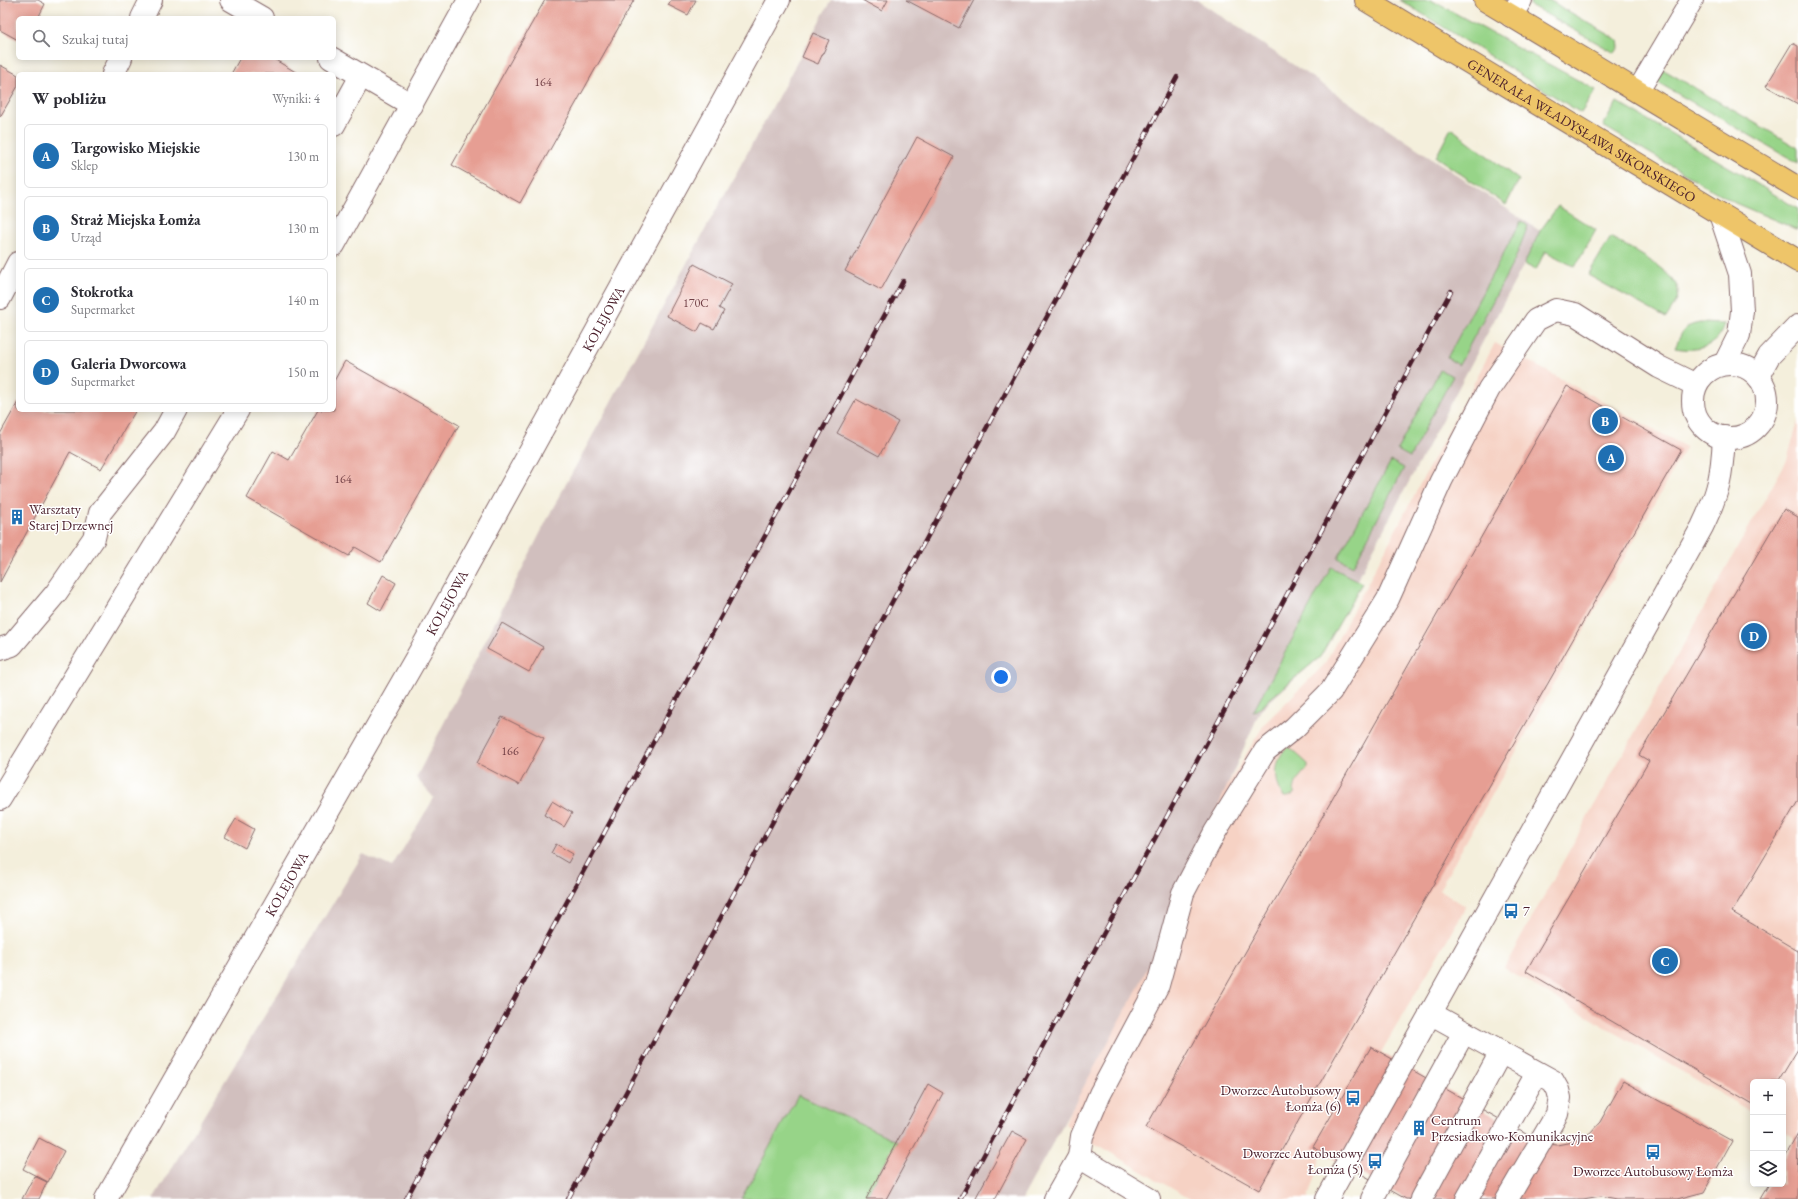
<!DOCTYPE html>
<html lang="pl">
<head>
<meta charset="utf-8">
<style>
  :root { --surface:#fff; --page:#f2f2f3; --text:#2b2b33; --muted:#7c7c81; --line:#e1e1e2; --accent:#1f6fb2 }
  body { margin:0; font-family:"EB Garamond",serif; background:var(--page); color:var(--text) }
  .controls { position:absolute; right:12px; bottom:12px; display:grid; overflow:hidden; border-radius:6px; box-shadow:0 2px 10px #0003 }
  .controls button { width:36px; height:36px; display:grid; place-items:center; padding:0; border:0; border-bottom:1px solid var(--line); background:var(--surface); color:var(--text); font:20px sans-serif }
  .you { position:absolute; left:1001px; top:677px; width:14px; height:14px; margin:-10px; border:3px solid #fff; border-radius:50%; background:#1a73e8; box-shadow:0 0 0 6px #1a73e833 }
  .badge { display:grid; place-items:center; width:26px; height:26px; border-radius:50%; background:var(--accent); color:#fff; font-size:13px; font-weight:700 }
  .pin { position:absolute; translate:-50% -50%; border:2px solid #fff; box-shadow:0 1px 4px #0006 }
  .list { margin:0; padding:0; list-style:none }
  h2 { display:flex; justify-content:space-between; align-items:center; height:52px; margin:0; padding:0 16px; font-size:17px }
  h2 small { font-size:13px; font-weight:400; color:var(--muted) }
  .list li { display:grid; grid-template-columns:26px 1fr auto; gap:12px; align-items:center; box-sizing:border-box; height:64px; margin:0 8px 8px; padding:0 8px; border:1px solid var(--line); border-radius:6px }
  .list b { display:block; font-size:15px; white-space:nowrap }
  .list p { margin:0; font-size:13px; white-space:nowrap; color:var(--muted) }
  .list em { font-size:13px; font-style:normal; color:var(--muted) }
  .icon { flex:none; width:22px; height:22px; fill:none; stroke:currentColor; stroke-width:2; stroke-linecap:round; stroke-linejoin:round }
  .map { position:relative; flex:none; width:1798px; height:1199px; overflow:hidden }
  .search { position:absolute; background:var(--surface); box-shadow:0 2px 10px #0003; left:16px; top:16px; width:320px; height:44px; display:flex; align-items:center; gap:10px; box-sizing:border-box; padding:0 14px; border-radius:6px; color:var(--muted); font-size:15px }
  .panel { position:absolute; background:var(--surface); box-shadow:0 2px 10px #0003; left:16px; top:72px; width:320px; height:340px; border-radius:6px }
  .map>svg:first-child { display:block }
</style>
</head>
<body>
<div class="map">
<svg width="1798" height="1199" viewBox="0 0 1798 1199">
  <rect width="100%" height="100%" fill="#fff"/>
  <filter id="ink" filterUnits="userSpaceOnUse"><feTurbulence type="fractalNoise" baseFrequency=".025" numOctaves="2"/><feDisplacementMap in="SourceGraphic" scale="8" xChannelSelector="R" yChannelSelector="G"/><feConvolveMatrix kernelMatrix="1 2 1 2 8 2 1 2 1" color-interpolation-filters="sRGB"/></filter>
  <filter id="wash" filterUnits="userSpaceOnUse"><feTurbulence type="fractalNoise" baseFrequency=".012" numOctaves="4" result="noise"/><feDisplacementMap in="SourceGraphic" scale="16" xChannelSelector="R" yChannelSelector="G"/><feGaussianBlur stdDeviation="0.9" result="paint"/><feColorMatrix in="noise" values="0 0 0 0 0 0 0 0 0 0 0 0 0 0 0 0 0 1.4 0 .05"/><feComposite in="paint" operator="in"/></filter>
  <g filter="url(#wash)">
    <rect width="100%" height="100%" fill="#f4efdc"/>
    <!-- built -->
    <g fill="#f6d2c4">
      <path d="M 1495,343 L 1686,447 L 1439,890 L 1466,907 L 1321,1155 L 1308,1199 L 1190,1199 L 1082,1136 L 1065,1124 L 1156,903 L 1265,723 L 1324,665 Z"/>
      <path d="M 1798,421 L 1798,1137 L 1797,1139 L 1783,1131 L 1783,1082 L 1753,1082 L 1753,1113 L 1504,968 L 1731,559 L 1787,460 Z"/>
    </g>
    <!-- industrial -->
    <path fill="#d1bfbe" d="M 831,0 L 1197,0 L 1540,231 L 1524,264 L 1357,580 L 1362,583 L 1320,657 L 1261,709 L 1139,986 L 1022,1199 L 153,1199 L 363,854 L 392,867 L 434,798 L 416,778 L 555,504 Z"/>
    <!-- grass -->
    <g fill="#97d488" stroke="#707a5a">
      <path d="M 1400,0 L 1431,0 L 1596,90 L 1581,113 Z"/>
      <path d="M 1531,0 L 1549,0 L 1618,40 L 1619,47 L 1615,53 L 1530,5 Z"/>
      <path d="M 1664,70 L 1798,148 L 1798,163 L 1657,82 Z"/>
      <path d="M 1617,102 L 1741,174 L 1798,209 L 1798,230 L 1735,203 L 1603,126 Z"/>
      <path d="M 1451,128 L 1519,180 L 1506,205 L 1436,157 Z"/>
      <path d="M 1558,206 L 1596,230 L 1575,267 L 1545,251 L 1536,270 L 1524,264 L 1540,231 Z"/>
      <path d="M 1521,221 L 1528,226 L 1515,259 L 1459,365 L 1447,358 Z"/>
      <path d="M 1611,237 C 1627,247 1675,271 1678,290 C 1679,300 1671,310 1666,318 L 1588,275 Z"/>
      <path d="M 1700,323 L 1725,324 C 1717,348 1697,352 1675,348 C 1682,333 1682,326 1700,323 Z"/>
      <path d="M 1440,370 L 1453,376 L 1410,457 L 1397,450 Z"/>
      <path d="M 1391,461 L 1404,468 L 1353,566 L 1338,558 Z"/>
      <path d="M 1331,567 L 1362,583 L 1320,657 L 1254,712 L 1253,712 Z"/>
      <path d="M 1288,746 L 1308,764 L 1308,767 C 1300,777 1294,781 1294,794 L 1288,797 L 1284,797 C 1273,782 1274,759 1288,746 Z"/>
      <path d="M 798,1095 L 897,1141 L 864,1199 L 741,1199 Z"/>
    </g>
    <g id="blocks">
      <!-- building -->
      <g fill="#e69e93">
        <path d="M 0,0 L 38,0 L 45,4 L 38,18 L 18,18 L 18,40 L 0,30 Z"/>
        <path d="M 545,0 L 634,0 L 520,203 L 452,165 Z"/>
        <path d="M 671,0 L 696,0 L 688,15 L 668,5 Z"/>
        <path d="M 862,0 L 888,0 L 882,11 Z"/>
        <path d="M 906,0 L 974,0 L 959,28 Z"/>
        <path d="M 813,33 L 829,40 L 818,64 L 802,57 Z"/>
        <path d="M 1792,43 L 1798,46 L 1798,104 L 1766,86 Z"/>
        <path d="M 240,58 L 272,58 L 299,74 L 231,74 Z"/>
        <path d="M 0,65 L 18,75 L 18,86 L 0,117 Z"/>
        <path d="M 917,137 L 954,157 L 881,290 L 845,271 Z"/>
        <path d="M 694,264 L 732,284 L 719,308 L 724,311 L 714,329 L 702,323 L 697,332 L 667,316 Z"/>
        <path d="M 345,361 L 459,425 L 381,562 L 355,547 L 349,556 L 247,498 L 273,451 L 289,460 L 318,410 L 334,410 L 334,381 Z"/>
        <path d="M 1567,386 L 1681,450 L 1259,1190 L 1146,1127 Z"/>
        <path d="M 856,399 L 898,422 L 879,456 L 837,433 Z"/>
        <path d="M 18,402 L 18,410 L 136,410 L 101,469 L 70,452 L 0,582 L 0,434 Z"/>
        <path d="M 1784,509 L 1798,517 L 1798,801 L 1732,912 L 1798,951 L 1798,1049 L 1778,1082 L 1753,1082 L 1753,1104 L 1526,971 L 1649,761 L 1639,755 Z"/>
        <path d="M 383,575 L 396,583 L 381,611 L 368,603 Z"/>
        <path d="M 502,623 L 543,647 L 529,672 L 487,649 Z"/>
        <path d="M 502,717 L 544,738 L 519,785 L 477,763 Z"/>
        <path d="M 552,801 L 572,813 L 564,827 L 544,815 Z"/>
        <path d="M 236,819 L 254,829 L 245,848 L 225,837 Z"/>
        <path d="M 556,844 L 573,854 L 568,863 L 551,853 Z"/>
        <path d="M 1371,1047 L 1542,1143 L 1557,1145 L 1572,1142 L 1590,1133 L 1600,1122 L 1623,1081 L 1732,1141 L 1704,1192 L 1677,1199 L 1617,1199 L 1601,1196 L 1583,1199 L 1406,1199 L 1313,1147 Z"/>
        <path d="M 928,1084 L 943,1093 L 886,1199 L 866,1199 Z"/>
        <path d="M 1012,1131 L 1027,1139 L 995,1199 L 975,1199 Z"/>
        <path d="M 1798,1134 L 1797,1199 L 1760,1199 L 1769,1184 L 1783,1184 L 1783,1160 Z"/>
        <path d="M 39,1138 L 64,1151 L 48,1182 L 23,1169 Z"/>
        <path d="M 34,1176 L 47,1182 L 39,1199 L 22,1199 Z"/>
      </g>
    </g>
  </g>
  <g filter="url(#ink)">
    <use href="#blocks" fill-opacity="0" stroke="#866869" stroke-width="1"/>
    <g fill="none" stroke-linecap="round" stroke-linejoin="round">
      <defs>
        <g id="minor">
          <path d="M 231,0 L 262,18"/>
          <path d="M 1511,16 L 1521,0"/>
          <path d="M 142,18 L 151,0"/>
          <path d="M 331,58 L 412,105"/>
          <path d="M 113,74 L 121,58"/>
          <path d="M 1638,91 L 1692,0"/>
          <path d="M 334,125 L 361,76"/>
          <path d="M 1720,214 L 1740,274 L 1742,311 L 1739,335 L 1725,363"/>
          <path d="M 334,245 L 469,0"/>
          <path d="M 0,298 L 18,263"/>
          <circle cx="1730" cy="401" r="37"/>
          <path d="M 1758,376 L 1769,356 L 1798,326"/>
          <path d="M 0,649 L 12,645 L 56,593 L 94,538 L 100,513 L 164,432 L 176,410"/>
          <path d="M 0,799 L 238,410"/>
          <path d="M 1430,1013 L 1553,1081 L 1558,1090 L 1560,1098 L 1557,1114 L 1507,1199"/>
          <path d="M 1079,1157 L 1149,1199"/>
          <path id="s1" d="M 106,1199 L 423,646 L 779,0"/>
          <path d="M 1055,1199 L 1079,1157 L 1082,1136 L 1100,1094 L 1158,985 L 1183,893 L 1215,832 L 1265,751 L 1294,728 L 1331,691 L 1388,599 L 1441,481 L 1489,389 L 1536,320 L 1556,310 L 1575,314 L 1659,367 L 1696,385"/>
          <path d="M 1327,1199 L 1702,527 C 1719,492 1722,475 1724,437"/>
          <path d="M 1372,1199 L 1464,1032"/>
          <path d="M 1421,1199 L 1501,1052"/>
          <path d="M 1467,1199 L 1537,1073"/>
        </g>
        <g id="major">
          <path id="s2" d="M 1366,0 L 1798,261"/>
          <path d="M 1485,0 L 1798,188"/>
        </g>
      </defs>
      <!-- minor casing -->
      <use href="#minor" stroke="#866869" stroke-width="24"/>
      <!-- major casing -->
      <use href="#major" stroke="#866869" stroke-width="24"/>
      <!-- minor -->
      <use href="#minor" stroke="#fff" stroke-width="22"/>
      <!-- major -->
      <use href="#major" stroke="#eec569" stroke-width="22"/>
      <defs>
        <g id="rail">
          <path d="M 406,1199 L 903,281"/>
          <path d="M 568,1199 L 1177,77"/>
          <path d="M 960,1199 L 1451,291"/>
        </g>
      </defs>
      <!-- rail casing -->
      <use href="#rail" stroke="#4a1f2b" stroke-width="4.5"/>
      <!-- rail -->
      <use href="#rail" stroke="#fff" stroke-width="3" stroke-dasharray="9" stroke-linecap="butt"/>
    </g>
  </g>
  <!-- icons -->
  <defs>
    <symbol id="building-bare" viewBox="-9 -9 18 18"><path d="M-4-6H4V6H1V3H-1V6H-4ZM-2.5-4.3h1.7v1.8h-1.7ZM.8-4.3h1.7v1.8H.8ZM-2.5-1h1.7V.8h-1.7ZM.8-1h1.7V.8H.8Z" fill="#1f6fb2" stroke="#fff" stroke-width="2.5" paint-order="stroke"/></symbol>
    <symbol id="bus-bare" viewBox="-9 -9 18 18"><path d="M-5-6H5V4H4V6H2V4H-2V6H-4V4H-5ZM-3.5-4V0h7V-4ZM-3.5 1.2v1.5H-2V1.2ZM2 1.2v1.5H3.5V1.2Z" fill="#1f6fb2" stroke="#fff" stroke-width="2.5" paint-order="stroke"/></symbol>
  </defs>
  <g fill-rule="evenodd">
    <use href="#building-bare" x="6" y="506" width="22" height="22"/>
    <use href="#bus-bare" x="1500" y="900" width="22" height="22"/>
    <use href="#bus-bare" x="1342" y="1087" width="22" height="22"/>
    <use href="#building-bare" x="1408" y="1117" width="22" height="22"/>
    <use href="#bus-bare" x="1642" y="1141" width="22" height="22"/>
    <use href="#bus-bare" x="1364" y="1150" width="22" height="22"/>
  </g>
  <g text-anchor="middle" stroke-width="3" stroke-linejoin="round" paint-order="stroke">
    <!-- number labels -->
    <g font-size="12" fill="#713f45">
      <text x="543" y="86">164</text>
      <text x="696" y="307">170C</text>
      <text x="343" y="483">164</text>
      <text x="510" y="755">166</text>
    </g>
    <!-- street labels -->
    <g font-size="14" fill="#4a1f2b" stroke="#fff">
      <text dy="5" stroke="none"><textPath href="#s2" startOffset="252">GENERAŁA WŁADYSŁAWA SIKORSKIEGO</textPath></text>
      <text dy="5" stroke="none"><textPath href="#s1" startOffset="1011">KOLEJOWA</textPath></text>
      <text dy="5" stroke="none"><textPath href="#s1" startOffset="687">KOLEJOWA</textPath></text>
      <text dy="5" stroke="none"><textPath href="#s1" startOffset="363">KOLEJOWA</textPath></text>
    </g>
    <!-- poi labels -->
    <g font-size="14" fill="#4a1f2b" stroke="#fff" text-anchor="start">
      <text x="29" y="514">Warsztaty<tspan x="29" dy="16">Starej Drzewnej</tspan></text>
      <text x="1523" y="916">7</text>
      <text x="1341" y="1095" text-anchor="end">Dworzec Autobusowy<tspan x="1341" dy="16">Łomża (6)</tspan></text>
      <text x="1431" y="1125">Centrum<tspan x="1431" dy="16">Przesiadkowo-Komunikacyjne</tspan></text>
      <text x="1363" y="1158" text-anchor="end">Dworzec Autobusowy<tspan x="1363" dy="16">Łomża (5)</tspan></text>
      <text x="1653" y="1176" text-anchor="middle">Dworzec Autobusowy Łomża</text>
    </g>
  </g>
</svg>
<div class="controls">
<button>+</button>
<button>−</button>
<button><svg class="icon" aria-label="layers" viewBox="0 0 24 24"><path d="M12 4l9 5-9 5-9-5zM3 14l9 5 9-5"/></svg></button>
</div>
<div class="you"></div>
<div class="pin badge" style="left:1611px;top:458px">A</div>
<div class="pin badge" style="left:1605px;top:421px">B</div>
<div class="pin badge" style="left:1665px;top:961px">C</div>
<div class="pin badge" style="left:1754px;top:636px">D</div>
<div class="search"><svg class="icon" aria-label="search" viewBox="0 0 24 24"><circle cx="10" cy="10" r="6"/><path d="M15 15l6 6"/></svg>Szukaj tutaj</div>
<section class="panel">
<h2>W pobliżu<small>Wyniki: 4</small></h2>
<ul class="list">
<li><span class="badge">A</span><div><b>Targowisko Miejskie</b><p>Sklep</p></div><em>130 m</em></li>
<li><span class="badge">B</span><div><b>Straż Miejska Łomża</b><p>Urząd</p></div><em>130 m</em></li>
<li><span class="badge">C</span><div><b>Stokrotka</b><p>Supermarket</p></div><em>140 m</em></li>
<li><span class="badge">D</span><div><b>Galeria Dworcowa</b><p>Supermarket</p></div><em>150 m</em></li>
</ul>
</section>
</div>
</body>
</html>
